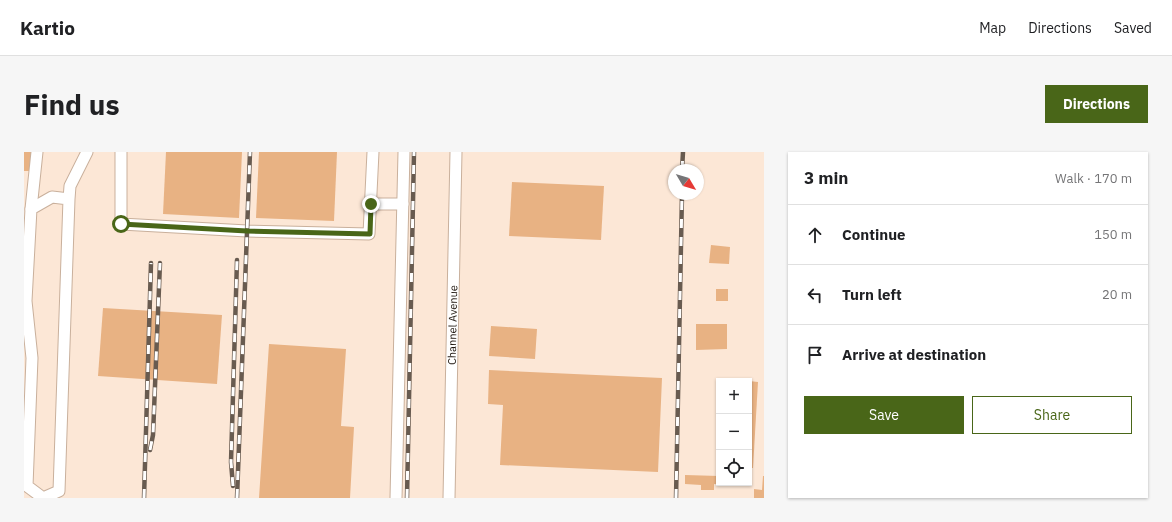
<!DOCTYPE html>
<html lang="en">
<head>
<meta charset="utf-8">
<style>
  :root { --surface:#fff; --page:#f6f6f6; --text:#202124; --muted:#757577; --line:#e0e0e0; --accent:#496618 }
  body { margin:0; font-family:"IBM Plex Sans",sans-serif; background:var(--page); color:var(--text) }
  .controls { position:absolute; right:12px; bottom:12px; display:grid; overflow:hidden; border-radius:0px; box-shadow:0 1px 3px #0004 }
  .controls button { width:36px; height:36px; display:grid; place-items:center; padding:0; border:0; border-bottom:1px solid var(--line); background:var(--surface); color:var(--text); font:20px sans-serif }
  .compass { position:absolute; left:644px; top:12px; width:36px; height:36px; border-radius:50%; background:var(--surface); box-shadow:0 1px 3px #0004; rotate:128deg }
  .stop { position:absolute; width:12px; height:12px; margin:-9px; border:3px solid #496618; border-radius:50%; background:#fff }
  .stop.end { background:#496618; border-color:#fff; box-shadow:0 1px 4px #0008 }
  .list { margin:0; padding:0; list-style:none }
  h2 { display:flex; justify-content:space-between; align-items:center; height:52px; margin:0; padding:0 16px; font-size:17px }
  h2 small { font-size:13px; font-weight:400; color:var(--muted) }
  .list li { display:grid; grid-template-columns:26px 1fr auto; gap:12px; align-items:center; box-sizing:border-box; height:60px; padding:0 16px; border-top:1px solid var(--line) }
  .list b { display:block; font-size:15px; white-space:nowrap }
  .list em { font-size:13px; font-style:normal; color:var(--muted) }
  .actions { display:flex; gap:8px; padding:12px 16px }
  .actions a { flex:1; padding:9px 0; border:1px solid var(--accent); border-radius:0px; text-align:center; font-size:14px; color:var(--accent) }
  .actions .main { background:var(--accent); color:#fff }
  .icon { flex:none; width:22px; height:22px; fill:none; stroke:currentColor; stroke-width:2; stroke-linecap:round; stroke-linejoin:round }
  .map { position:relative; flex:none; width:740px; height:346px; overflow:hidden; border-radius:0px }
  header { display:flex; align-items:center; gap:24px; box-sizing:border-box; height:56px; padding:0 20px; background:var(--surface); border-bottom:1px solid var(--line) }
  header strong { font-size:19px }
  nav { display:flex; gap:22px; margin-inline-start:auto; font-size:14px }
  .intro { display:flex; align-items:center; justify-content:space-between; box-sizing:border-box; height:96px; padding:0 24px }
  h1 { margin:0; font-size:28px }
  .button { padding:10px 18px; border-radius:0px; background:var(--accent); color:#fff; font-size:14px; font-weight:700 }
  main { display:flex; gap:24px; padding:0 24px }
  aside { flex:1; background:var(--surface); border-radius:0px; box-shadow:0 1px 3px #0004 }
  .map>svg:first-child { display:block }
</style>
</head>
<body>
<header>
<strong>Kartio</strong>
<nav><a>Map</a><a>Directions</a><a>Saved</a></nav>
</header>
<div class="intro"><h1>Find us</h1><a class="button">Directions</a></div>
<main>
<div class="map">
<svg width="740" height="346" viewBox="0 0 740 346">
  <rect width="100%" height="100%" fill="#fce7d6"/>
  <!-- building -->
  <g fill="#e8b283">
    <path d="M 0,0 L 9,0 L 8,19 L 0,19 Z"/>
    <path d="M 142,0 L 218,0 L 215,66 L 139,62 Z"/>
    <path d="M 235,0 L 313,0 L 310,69 L 232,66 Z"/>
    <path d="M 488,30 L 580,34 L 577,88 L 485,84 Z"/>
    <path d="M 687,93 L 706,95 L 705,112 L 685,111 Z"/>
    <rect x="692" y="137" width="12" height="12"/>
    <path d="M 79,156 L 198,163 L 193,232 L 74,224 Z"/>
    <path d="M 672,172 L 703,172 L 703,197 L 672,198 Z"/>
    <path d="M 467,174 L 513,177 L 511,207 L 465,204 Z"/>
    <path d="M 245,192 L 322,197 L 317,274 L 330,275 L 326,346 L 235,346 Z"/>
    <path d="M 465,218 L 638,226 L 634,320 L 476,313 L 479,253 L 464,252 Z"/>
    <path d="M 725,229 L 734,230 L 729,316 L 725,316 Z"/>
    <path d="M 661,323 L 695,324 L 695,331 L 720,331 L 720,334 L 690,332 L 690,338 L 677,338 L 677,333 L 661,332 Z"/>
    <path d="M 739,324 L 740,324 L 740,346 L 730,346 L 730,337 L 738,338 Z"/>
  </g>
  <g fill="none" stroke-linecap="round" stroke-linejoin="round">
    <defs>
      <g id="minor">
        <path d="M 97,0 L 97,72 L 223,79 L 345,82 L 349,0"/>
        <path d="M 45,47 L 28,45 L 7,57 L 2,149 L 8,206 L 3,334 L 19,346 L 35,339 L 45,47 L 46,34 L 63,0"/>
        <path d="M 347,52 L 379,52"/>
        <path d="M 7,57 L 13,0"/>
        <path d="M 372,346 L 380,0"/>
        <path id="s1" d="M 425,346 L 432,0"/>
      </g>
    </defs>
    <!-- minor casing -->
    <use href="#minor" stroke="#c9b09c" stroke-width="13"/>
    <!-- minor -->
    <use href="#minor" stroke="#fff" stroke-width="11"/>
    <defs>
      <g id="rail">
        <path d="M 658,18 L 659,0"/>
        <path d="M 126,298 L 129,283 L 136,111"/>
        <path d="M 209,334 L 207,310 L 213,108"/>
        <path d="M 120,346 L 127,111"/>
        <path d="M 213,346 L 226,0"/>
        <path d="M 383,346 L 390,0"/>
        <path d="M 652,346 L 658,42"/>
      </g>
    </defs>
    <!-- rail casing -->
    <use href="#rail" stroke="#685b50" stroke-width="4.5"/>
    <!-- rail -->
    <use href="#rail" stroke="#fff" stroke-width="3" stroke-dasharray="9" stroke-linecap="butt"/>
  </g>
  <g fill="none" stroke-linecap="round" stroke-linejoin="round">
    <!-- route -->
    <path stroke="#496618" stroke-width="5" d="M 97,72 L 223,79 L 346,82 L 347,52"/>
  </g>
  <g text-anchor="middle" stroke-width="3.5" stroke-linejoin="round" paint-order="stroke">
    <!-- street labels -->
    <g font-size="11" fill="#1e150e" stroke="#fff">
      <text dy="4" stroke="none"><textPath href="#s1" startOffset="173">Channel Avenue</textPath></text>
    </g>
  </g>
</svg>
<div class="controls">
<button>+</button>
<button>−</button>
<button><svg class="icon" aria-label="locate" viewBox="0 0 24 24"><circle cx="12" cy="12" r="6"/><path d="M12 2v4M12 18v4M2 12h4M18 12h4"/></svg></button>
</div>
<svg class="compass" viewBox="-18 -18 36 36"><path d="M0-13l5 13h-10z" fill="#e53935"/><path d="M0 13l5-13h-10z" fill="#757577"/></svg>
<div class="stop" style="left:97px;top:72px"></div>
<div class="stop end" style="left:347px;top:52px"></div>
</div>
<aside>
<h2>3 min<small>Walk · 170 m</small></h2>
<ul class="list">
<li><svg class="icon" aria-label="ahead" viewBox="0 0 24 24"><path d="M12 20V5M6 11l6-6 6 6"/></svg><div><b>Continue</b></div><em>150 m</em></li>
<li><svg class="icon" aria-label="left" viewBox="0 0 24 24"><path d="M17 20v-9H6M10 6l-5 5 5 5"/></svg><div><b>Turn left</b></div><em>20 m</em></li>
<li><svg class="icon" aria-label="arrive" viewBox="0 0 24 24"><path d="M6 21V4h12l-3 4 3 4H6"/></svg><div><b>Arrive at destination</b></div></li>
</ul>
<div class="actions"><a class="main">Save</a><a>Share</a></div>
</aside>
</main>
</body>
</html>
